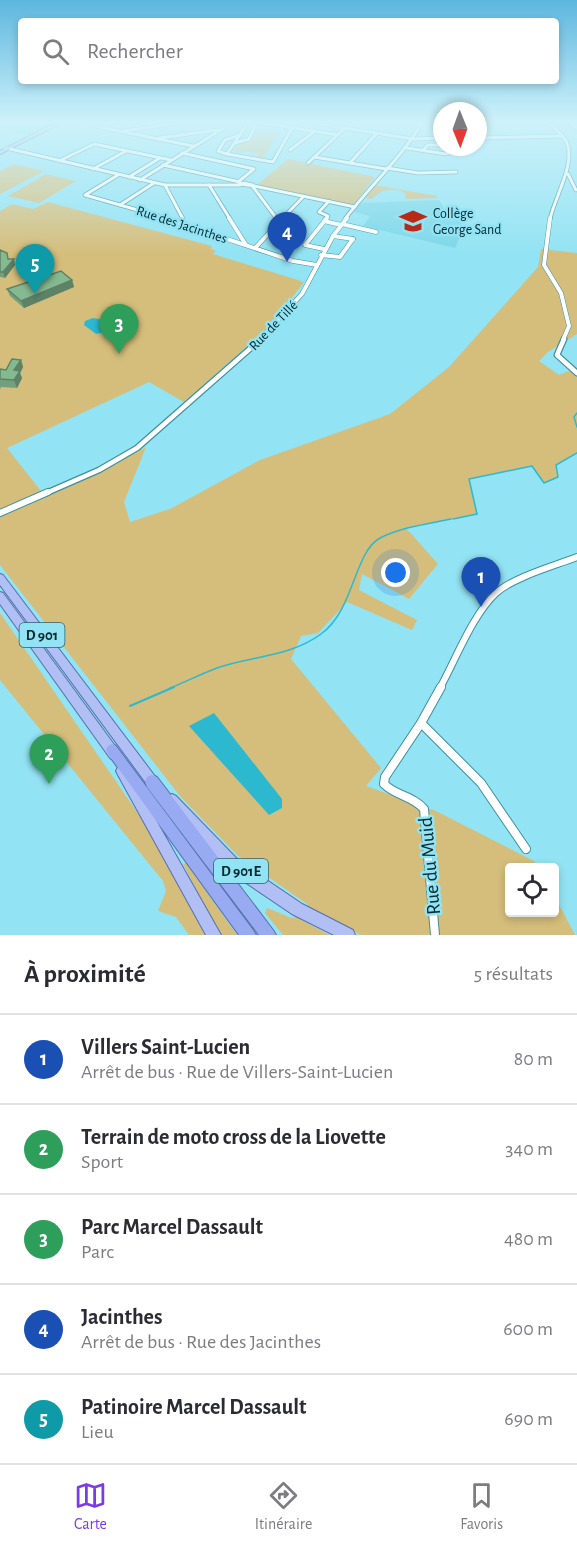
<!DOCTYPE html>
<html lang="fr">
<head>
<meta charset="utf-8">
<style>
  :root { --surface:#fff; --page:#f7f7f7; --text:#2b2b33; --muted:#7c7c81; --line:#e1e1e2; --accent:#7c3aed }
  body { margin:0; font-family:"Alegreya Sans",sans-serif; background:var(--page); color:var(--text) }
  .controls { position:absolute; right:18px; bottom:18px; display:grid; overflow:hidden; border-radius:6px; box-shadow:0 3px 9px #0003 }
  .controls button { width:54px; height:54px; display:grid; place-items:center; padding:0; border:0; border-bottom:2px solid var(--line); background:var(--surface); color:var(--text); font:30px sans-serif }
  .compass { position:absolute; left:433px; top:102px; width:54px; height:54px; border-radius:50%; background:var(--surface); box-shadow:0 3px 9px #0003; rotate:179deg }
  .you { position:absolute; left:396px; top:573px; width:21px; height:21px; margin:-15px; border:4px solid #fff; border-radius:50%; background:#1a73e8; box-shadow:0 0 0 9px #1a73e833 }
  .badge { display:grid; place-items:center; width:39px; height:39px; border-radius:50%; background:var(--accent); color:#fff; font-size:20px; font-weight:700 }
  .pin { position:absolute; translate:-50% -50px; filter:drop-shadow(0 2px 3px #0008) }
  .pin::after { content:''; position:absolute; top:32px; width:21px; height:18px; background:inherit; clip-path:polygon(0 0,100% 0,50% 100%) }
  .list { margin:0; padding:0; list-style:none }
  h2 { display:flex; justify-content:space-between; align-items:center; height:78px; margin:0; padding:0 24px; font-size:26px }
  h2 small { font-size:20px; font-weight:400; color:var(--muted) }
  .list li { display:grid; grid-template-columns:39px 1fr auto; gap:18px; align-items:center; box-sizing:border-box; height:90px; padding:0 24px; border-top:2px solid var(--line) }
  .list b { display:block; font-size:22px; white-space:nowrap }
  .list p { margin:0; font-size:20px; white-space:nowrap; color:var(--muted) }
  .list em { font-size:20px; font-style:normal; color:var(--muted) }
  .icon { flex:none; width:33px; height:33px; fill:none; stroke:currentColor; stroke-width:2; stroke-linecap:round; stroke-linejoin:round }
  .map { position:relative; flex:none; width:577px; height:935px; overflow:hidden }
  .search { position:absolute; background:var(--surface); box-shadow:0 3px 9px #0003; left:18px; right:18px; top:18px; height:66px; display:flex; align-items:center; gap:15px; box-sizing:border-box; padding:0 21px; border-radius:6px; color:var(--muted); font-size:22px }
  .sheet { height:528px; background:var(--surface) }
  nav { display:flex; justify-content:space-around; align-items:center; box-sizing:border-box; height:84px; border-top:2px solid var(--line); background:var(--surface); font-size:16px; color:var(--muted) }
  nav a { display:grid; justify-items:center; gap:3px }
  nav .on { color:var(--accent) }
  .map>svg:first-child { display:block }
</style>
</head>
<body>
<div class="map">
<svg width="577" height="935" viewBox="0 0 577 935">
  <rect width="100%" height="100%" fill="#92e3f3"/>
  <!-- built -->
  <g fill="#7cd7e8">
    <path d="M 0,123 L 52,123 L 28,135 L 0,127 Z"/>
    <path d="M 478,124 L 499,124 L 510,136 L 478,136 Z"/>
    <path d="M 439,200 L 447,212 L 455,211 L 462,225 L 454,226 L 460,237 L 455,248 L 363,226 L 370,216 L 354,212 L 361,203 Z"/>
  </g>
  <!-- green -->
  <g fill="#d5be7b">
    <path d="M 258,131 L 278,132 L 263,159 L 255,159 L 258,153 L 234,151 L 241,142 L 253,139 Z"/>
    <path d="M 288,159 L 375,177 L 353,205 L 257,185 Z"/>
    <path d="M 14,164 L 44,171 L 0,194 L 0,171 Z"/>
    <path d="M 46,174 L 76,181 L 39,203 L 8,196 Z"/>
    <path d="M 374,185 L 437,196 L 438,198 L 406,199 L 405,193 C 392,188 382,188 372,199 L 366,198 Z"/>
    <path d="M 48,202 L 212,246 L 211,249 L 216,251 L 213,254 L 304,282 L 270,326 L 184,402 L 149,382 L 7,448 L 41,491 L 0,509 L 0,211 L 12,204 L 33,209 Z"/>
    <path d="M 541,249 L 577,253 L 577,334 L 548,352 L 539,361 L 559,375 L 571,370 L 577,374 L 577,453 L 556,465 L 558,477 L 544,483 L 532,466 L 469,479 L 477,514 L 406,528 L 438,564 L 409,599 L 362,574 L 359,590 L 417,620 L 412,630 L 347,602 L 318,633 L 301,636 L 291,659 L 381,768 L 366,786 L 436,811 L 534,861 L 538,867 L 510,867 L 510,912 L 554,912 L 555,897 L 575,935 L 361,935 L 308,909 L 307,904 L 237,855 L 180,796 L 0,565 L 0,515 L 104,470 L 146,447 L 124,502 L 130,522 L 170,509 L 260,460 L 390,414 L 449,367 L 538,267 Z"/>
    <path d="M 0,613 L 159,844 L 205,935 L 189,935 L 176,917 L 158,911 L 166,891 L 163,881 L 0,680 Z"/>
    <path d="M 186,863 L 237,935 L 220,935 L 183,864 Z"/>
    <path d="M 267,908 L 292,918 L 296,917 L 330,935 L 283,935 L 265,913 Z"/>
  </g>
  <!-- water -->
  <g fill="#2cb9d0">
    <path d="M 93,318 L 110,321 L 113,324 L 112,330 L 96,334 L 84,325 L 85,321 Z"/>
    <path d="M 214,713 L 282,799 L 282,808 L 269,815 L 189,726 Z"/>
  </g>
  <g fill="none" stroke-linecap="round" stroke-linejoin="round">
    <!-- stream-far1 -->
    <g stroke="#2cb9d0" stroke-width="1.5">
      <path d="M 577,413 L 574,417 L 577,427"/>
      <path d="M 453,519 L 477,514 L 469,479 L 532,466 L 544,483 L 558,477 L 556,465 L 577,453"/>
      <path d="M 170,688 C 185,682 201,674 217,668 C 251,656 290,657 321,634 C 354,611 354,552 380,538 C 402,527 427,524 451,519"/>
    </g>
    <!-- stream -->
    <path stroke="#2cb9d0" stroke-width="2" d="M 130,706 L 174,687"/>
    <defs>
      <g id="minor-far4">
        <path d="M 80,123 L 193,146"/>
        <path d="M 262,123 L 338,135"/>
        <path d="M 314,123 L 413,139 L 442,138"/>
        <path d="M 549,123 C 554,128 562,134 566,141 C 577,162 555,196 550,219"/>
        <path d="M 123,131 L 180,123"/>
        <path d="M 159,138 L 218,130"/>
        <path d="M 478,138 L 562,136"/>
        <path d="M 235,143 L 249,139 L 255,126 L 247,124 L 227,154 L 273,162 L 292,128"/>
        <path d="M 6,148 L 165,185 L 240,185"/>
        <path d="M 407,148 L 446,154 L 449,153 L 447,147"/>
        <path d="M 290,150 L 315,131"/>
        <path d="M 423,150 L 428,145 L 442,145"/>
        <path d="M 182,153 L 254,169 L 238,182"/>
        <path d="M 227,154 L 218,151 L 225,140 L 240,135"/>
        <path d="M 314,157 L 386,169"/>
        <path d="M 59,161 L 94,144 L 171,160"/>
        <path d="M 308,163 L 345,128"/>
        <path d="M 350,163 L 377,133"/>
        <path d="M 163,165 L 240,182"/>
        <path d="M 387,168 L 418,173 L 456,172"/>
        <path d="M 93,169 L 126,151"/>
        <path d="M 568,174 L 576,190"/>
        <path d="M 118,175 L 85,195 L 169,219"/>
        <path d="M 129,177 L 160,158"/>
        <path d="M 140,180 L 232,123"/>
        <path d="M 244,183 L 253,185 L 254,186 L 240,184 Z"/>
        <path d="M 165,185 L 183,219"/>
        <path d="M 209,185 L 230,219"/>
        <path d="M 254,186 L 355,207"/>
        <path d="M 253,187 L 277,219"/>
        <path d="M 120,205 L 154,183"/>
        <path d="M 282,219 L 304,196"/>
        <path d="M 325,219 L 328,216 L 319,212 L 329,201"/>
        <path d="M 345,219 C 370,186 401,158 422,123"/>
      </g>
      <g id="minor-far3">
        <path d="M 164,218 L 293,261 L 317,265"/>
        <path d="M 182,218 L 185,224"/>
        <path d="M 229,218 L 246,245"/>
        <path d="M 276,218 L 279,222"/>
        <path d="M 550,218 L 544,265 L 561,293 L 569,326 L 563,340"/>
        <path d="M 324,221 L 341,225"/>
        <path d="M 342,224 L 376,232"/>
        <path d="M 333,236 L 353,239"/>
        <path d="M 255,248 L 283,218"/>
        <path d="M 324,249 L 305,245 L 327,218"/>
        <path d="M 321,255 L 340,257 L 353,239"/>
        <path d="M 259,340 L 302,294 L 333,236 L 347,218"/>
      </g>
      <g id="minor-far2">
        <path d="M 564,339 L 557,355 L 577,373"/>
        <path d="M 44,494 L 99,470 L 137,448 L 261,339"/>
      </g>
      <g id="minor-far1">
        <path d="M 0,513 L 48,492"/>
        <path d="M 440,688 C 455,661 473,614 496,593 C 514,577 554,566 577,557"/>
      </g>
      <g id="minor">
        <path d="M 421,723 L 481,783 L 526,849"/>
        <path d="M 435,935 L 424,809 C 413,796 396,796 384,784 L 385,777 L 421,723 L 441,687"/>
      </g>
      <path id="secondary" d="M 568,123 L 577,127"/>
      <g id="primary">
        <path d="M 55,123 L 61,123 L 0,154 L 0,151 Z"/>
        <path d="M 0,574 L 3,575 L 157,779 L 159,783 L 157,787 L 153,789 L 149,787 L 0,585 Z"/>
        <path d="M 0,592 L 3,593 L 118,750 L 120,754 L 118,758 L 114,760 L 110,758 L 0,604 Z"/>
        <path d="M 122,765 L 126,767 L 221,935 L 206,935 L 118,775 L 116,771 L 118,767 Z"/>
        <path d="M 172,794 L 176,796 L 240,862 L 302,904 L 353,930 L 355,935 L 334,935 L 292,914 L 230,872 L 168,804 L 166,800 L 168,796 Z"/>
      </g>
      <g id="trunk">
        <path d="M 112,744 L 116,746 L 253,930 L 256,935 L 239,935 L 108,754 L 106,750 L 108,746 Z"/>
        <path d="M 152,775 L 157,777 L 273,930 L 276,935 L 259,935 L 147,787 L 145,782 L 147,777 Z"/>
      </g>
    </defs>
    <!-- minor-far4 casing -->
    <use href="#minor-far4" stroke="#3e909e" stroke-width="4.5"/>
    <!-- minor-far3 casing -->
    <use href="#minor-far3" stroke="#3e909e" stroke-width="5"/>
    <!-- minor-far2 casing -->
    <use href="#minor-far2" stroke="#3e909e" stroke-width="7"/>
    <!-- minor-far1 casing -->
    <use href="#minor-far1" stroke="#3e909e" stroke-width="8"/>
    <!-- minor casing -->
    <use href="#minor" stroke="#3e909e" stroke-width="10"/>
    <!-- secondary casing -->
    <use href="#secondary" stroke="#3e909e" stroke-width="6"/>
    <!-- primary casing -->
    <use href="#primary" stroke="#5370ac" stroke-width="2"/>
    <!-- trunk casing -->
    <use href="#trunk" stroke="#5370ac" stroke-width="2"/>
    <!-- minor-far4 -->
    <use href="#minor-far4" stroke="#fff" stroke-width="3"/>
    <!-- minor-far3 -->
    <use href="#minor-far3" stroke="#fff" stroke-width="4"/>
    <!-- minor-far2 -->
    <use href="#minor-far2" stroke="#fff" stroke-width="4.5"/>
    <!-- minor-far1 -->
    <use href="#minor-far1" stroke="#fff" stroke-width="6"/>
    <!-- minor -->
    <use href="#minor" stroke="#fff" stroke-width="8"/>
    <!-- secondary -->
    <use href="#secondary" stroke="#d8dffa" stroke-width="4.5"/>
    <!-- primary -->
    <use href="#primary" fill="#b1bff5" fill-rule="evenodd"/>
    <!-- trunk -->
    <use href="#trunk" fill="#97aaf2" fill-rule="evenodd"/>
  </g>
  <!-- wall -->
  <g fill="#72a07d">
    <path d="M 431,123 L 442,123 L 442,130 L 433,131 L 431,126 Z"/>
    <path d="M 0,250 L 15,265 L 5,278 L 0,277 Z"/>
    <path d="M 72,280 L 74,287 L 24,308 L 10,296 L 7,289 Z"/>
    <path d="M 21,360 L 23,367 L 20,373 L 22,378 L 17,388 L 1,387 L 0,390 L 0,369 L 6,370 Z"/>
  </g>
  <!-- shaded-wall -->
  <g fill="#5d8266">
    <path d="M 14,259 L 15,265 L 5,278 L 3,272 Z"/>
    <path d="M 72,280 L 74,287 L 24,308 L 21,301 Z"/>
    <path d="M 21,360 L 23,367 L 20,373 L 22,378 L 17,388 L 14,380 L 14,370 Z"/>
  </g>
  <!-- building -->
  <g fill="#85ba91" stroke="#5d8266" stroke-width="1.5">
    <path d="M 432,123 L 442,123 L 442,126 L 434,126 Z"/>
    <path d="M 0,250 L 7,253 L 8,259 L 14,259 L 3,272 L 0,272 Z"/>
    <path d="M 61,271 L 72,280 L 21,301 L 7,289 Z"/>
    <path d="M 12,359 L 21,360 L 14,370 L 20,371 L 14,380 L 0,379 L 0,369 L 6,370 Z"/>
  </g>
  <!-- sky -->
  <linearGradient id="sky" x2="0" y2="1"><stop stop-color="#5db6de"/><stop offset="0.48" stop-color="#cef2fa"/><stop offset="1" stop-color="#cef2fa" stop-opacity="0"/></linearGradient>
  <rect width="577" height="254" fill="url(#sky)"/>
  <!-- icons -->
  <defs>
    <symbol id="school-bare" viewBox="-9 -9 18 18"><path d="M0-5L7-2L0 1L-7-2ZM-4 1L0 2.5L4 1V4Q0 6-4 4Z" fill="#b62a16" stroke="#92e3f3" stroke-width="2.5" paint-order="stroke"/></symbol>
  </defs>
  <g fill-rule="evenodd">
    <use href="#school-bare" x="394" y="202" width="38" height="38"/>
  </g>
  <g text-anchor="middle" stroke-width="5" stroke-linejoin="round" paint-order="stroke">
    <!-- far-poi labels -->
    <g font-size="14" fill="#062a30" stroke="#92e3f3" text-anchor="start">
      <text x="433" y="218">Collège<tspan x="433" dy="16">George Sand</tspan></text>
    </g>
    <!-- far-street labels -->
    <g font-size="14" fill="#062a30" stroke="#92e3f3">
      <text transform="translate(182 224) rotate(18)" y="5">Rue des Jacinthes</text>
      <text transform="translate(273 325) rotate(-46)" y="5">Rue de Tillé</text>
    </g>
    <!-- shield labels -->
    <g fill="#92e3f3" stroke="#30626a" stroke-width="1.5">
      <rect x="19.5" y="623" width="45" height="24" rx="4.5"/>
      <rect x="214" y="859" width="54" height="24" rx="4.5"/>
    </g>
    <g font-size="15" font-weight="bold" fill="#062a30">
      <text x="42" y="640">D 901</text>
      <text x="241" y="876">D 901E</text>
    </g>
    <!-- near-street labels -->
    <g font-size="20" fill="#062a30" stroke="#92e3f3">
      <text transform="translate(429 866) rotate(-95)" y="7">Rue du Muid</text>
    </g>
  </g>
</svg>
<div class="controls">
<button><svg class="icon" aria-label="locate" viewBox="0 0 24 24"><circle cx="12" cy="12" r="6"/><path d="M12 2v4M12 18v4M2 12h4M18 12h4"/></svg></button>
</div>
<svg class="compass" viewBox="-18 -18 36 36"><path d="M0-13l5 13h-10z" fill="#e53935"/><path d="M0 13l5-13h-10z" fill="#7c7c81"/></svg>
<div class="you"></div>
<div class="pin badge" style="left:481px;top:607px;background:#1a4fb4">1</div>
<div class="pin badge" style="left:49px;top:784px;background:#2e9e5b">2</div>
<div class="pin badge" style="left:119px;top:354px;background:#2e9e5b">3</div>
<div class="pin badge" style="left:287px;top:262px;background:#1a4fb4">4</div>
<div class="pin badge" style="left:35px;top:294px;background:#0f9aa8">5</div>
<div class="search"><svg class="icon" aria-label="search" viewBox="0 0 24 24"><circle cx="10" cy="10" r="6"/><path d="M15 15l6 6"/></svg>Rechercher</div>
</div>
<section class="sheet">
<h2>À proximité<small>5 résultats</small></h2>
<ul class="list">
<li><span class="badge" style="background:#1a4fb4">1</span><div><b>Villers Saint-Lucien</b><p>Arrêt de bus · Rue de Villers-Saint-Lucien</p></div><em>80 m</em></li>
<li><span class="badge" style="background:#2e9e5b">2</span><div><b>Terrain de moto cross de la Liovette</b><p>Sport</p></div><em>340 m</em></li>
<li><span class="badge" style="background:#2e9e5b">3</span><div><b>Parc Marcel Dassault</b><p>Parc</p></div><em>480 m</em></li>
<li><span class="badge" style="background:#1a4fb4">4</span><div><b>Jacinthes</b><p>Arrêt de bus · Rue des Jacinthes</p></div><em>600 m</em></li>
<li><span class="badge" style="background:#0f9aa8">5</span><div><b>Patinoire Marcel Dassault</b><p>Lieu</p></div><em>690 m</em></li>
</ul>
</section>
<nav>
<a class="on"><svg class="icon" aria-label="map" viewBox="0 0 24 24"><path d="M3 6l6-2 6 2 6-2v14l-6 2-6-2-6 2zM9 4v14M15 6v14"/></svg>Carte</a>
<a><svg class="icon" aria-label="directions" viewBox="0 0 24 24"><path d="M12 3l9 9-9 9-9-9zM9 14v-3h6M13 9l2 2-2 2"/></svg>Itinéraire</a>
<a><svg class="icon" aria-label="saved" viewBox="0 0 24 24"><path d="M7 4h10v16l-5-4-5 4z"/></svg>Favoris</a>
</nav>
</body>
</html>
